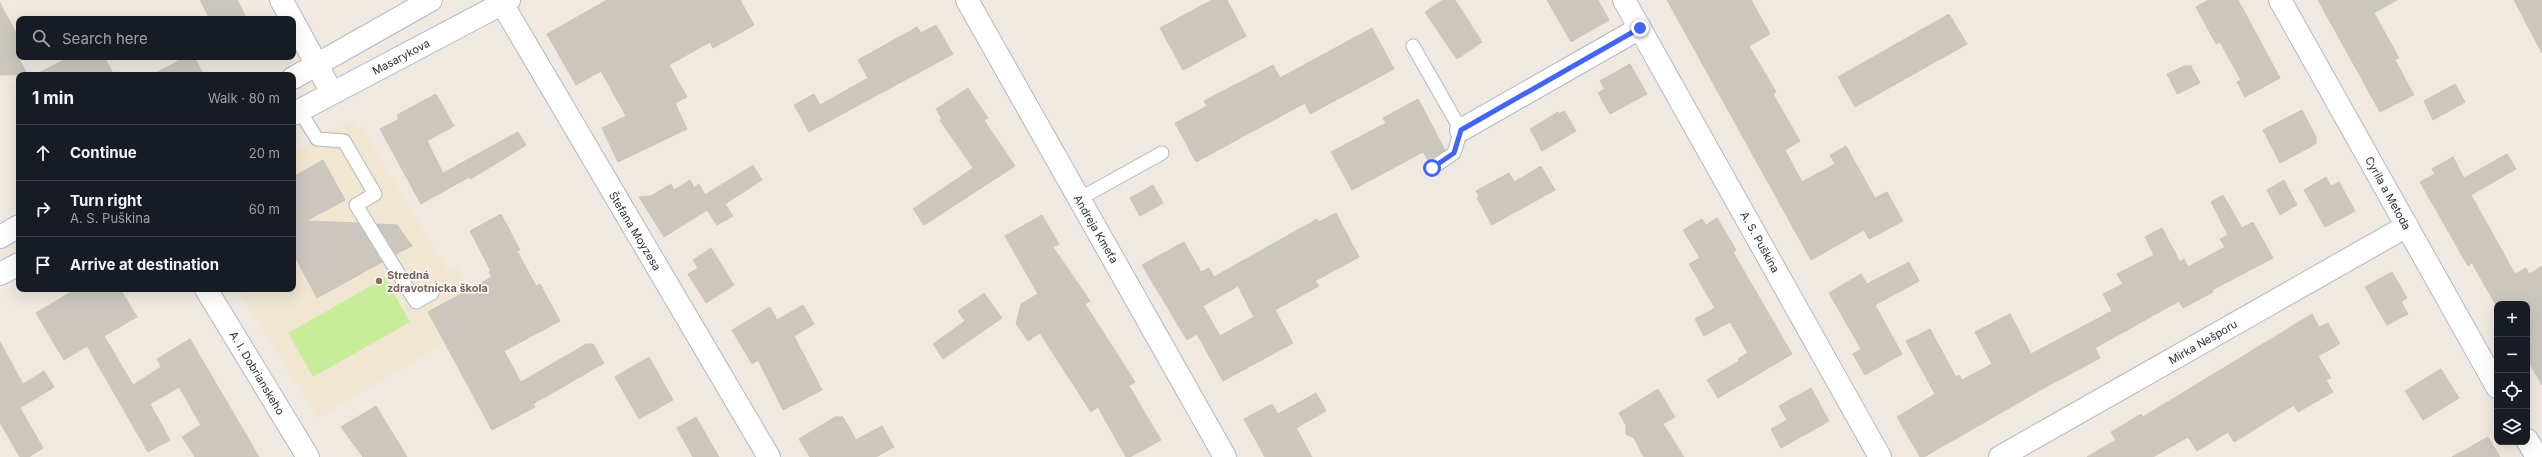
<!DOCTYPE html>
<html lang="en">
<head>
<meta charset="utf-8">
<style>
  :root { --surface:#171b24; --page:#20242c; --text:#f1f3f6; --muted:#9ea1a6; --line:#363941 }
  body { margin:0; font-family:Inter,sans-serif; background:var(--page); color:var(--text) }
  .controls { position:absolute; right:12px; bottom:12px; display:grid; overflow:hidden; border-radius:8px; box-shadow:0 4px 16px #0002 }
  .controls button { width:36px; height:36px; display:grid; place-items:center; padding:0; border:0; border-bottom:1px solid var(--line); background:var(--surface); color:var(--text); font:20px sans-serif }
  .stop { position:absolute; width:12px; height:12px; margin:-9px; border:3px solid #4264fb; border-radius:50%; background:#fff }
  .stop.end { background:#4264fb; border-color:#fff; box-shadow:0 1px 4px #0008 }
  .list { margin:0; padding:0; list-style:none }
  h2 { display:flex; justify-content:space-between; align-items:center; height:52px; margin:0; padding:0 16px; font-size:17px }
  h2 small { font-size:13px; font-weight:400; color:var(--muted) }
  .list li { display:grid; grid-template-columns:26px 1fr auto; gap:12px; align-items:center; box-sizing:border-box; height:56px; padding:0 16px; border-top:1px solid var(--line) }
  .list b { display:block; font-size:15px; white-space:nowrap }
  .list p { margin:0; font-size:13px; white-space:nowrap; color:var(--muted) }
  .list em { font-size:13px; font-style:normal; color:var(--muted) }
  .icon { flex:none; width:22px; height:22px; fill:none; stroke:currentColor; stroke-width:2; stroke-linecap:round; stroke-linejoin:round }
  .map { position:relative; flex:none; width:2542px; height:457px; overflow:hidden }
  .search { position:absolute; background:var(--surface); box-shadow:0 4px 16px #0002; left:16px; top:16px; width:280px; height:44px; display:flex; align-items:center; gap:10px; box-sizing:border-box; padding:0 14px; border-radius:8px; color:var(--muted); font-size:15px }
  .panel { position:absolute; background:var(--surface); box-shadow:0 4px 16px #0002; left:16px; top:72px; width:280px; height:220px; border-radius:8px }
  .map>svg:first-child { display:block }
</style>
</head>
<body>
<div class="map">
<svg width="2542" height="457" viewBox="0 0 2542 457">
  <rect width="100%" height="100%" fill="#efe9e1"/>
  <!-- education -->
  <path fill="#f0e6d1" d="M 353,120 L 357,128 L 361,125 L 449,273 L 457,267 L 535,407 L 492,430 L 444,343 L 318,418 L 237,289 L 293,289 L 293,152 Z"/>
  <!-- pitch -->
  <path fill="#c9ec9a" d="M 385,278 L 410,322 L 313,377 L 288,333 Z"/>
  <!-- building -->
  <g fill="#cbc7bf" stroke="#cbc5ba" fill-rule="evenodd">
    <path d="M 200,0 L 237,0 L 247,19 L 210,19 Z"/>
    <path d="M 607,0 L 740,0 L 754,25 L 713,48 L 710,42 L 669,65 L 687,97 L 675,103 L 687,129 L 618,162 L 602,128 L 626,116 L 601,71 L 576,85 L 547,34 Z"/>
    <path d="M 1212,0 L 1227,0 L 1246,36 L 1183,70 L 1160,28 Z"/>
    <path d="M 1443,0 L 1455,0 L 1482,42 L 1457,59 L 1425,12 Z"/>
    <path d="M 1547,0 L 1598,0 L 1609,20 L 1571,42 Z"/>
    <path d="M 1667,0 L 1751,0 L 1770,34 L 1749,46 L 1776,92 L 1773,94 L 1800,141 L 1785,150 L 1802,182 L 1835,164 L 1830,155 L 1846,146 L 1875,198 L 1887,192 L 1903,221 L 1869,239 L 1864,230 L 1811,260 Z"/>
    <path d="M 2208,0 L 2238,0 L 2280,78 L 2245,97 L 2237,82 L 2241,80 L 2220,42 L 2216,44 L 2196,7 Z"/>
    <path d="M 2318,0 L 2397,0 L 2374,13 L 2399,58 L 2395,60 L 2414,95 L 2380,112 Z"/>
    <path d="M 2514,0 L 2542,0 L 2542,53 Z"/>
    <path d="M 0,3 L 19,38 L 19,59 L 28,75 L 0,75 Z"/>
    <path d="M 1949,14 L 1967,44 L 1855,107 L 1838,77 Z"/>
    <path d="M 936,25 L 953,54 L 809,132 L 794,105 L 814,94 L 820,105 L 868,78 L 858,60 L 917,27 L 921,33 Z"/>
    <path d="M 1372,28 L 1394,69 L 1310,114 L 1305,103 L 1196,162 L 1175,123 L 1207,106 L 1204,101 L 1273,65 L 1280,78 Z"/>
    <path d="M 70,57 L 104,57 L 114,75 L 35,75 Z"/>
    <path d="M 186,57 L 194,57 L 204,75 L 152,75 Z"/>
    <path d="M 1630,64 L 1647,94 L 1610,114 L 1598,93 L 1605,89 L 1600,81 Z"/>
    <path d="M 2184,66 L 2191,66 L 2200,83 L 2177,94 L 2167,74 Z"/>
    <path d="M 2455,84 L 2465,102 L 2433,120 L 2424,101 Z"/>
    <path d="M 968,88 L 988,118 L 984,120 L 1015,166 L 924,225 L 913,209 L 973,168 L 940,120 L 942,119 L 936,109 Z"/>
    <path d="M 436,94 L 454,126 L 427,141 L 443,173 L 518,132 L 526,145 L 471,179 L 469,177 L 421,204 L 380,129 L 399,119 L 397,115 Z"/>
    <path d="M 1418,99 L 1445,150 L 1428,160 L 1423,152 L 1352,190 L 1331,152 L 1386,123 L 1383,118 Z"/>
    <path d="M 2302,110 L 2316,137 L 2316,144 L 2280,163 L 2263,130 Z"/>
    <path d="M 1564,111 L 1576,131 L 1542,151 L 1530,129 L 1558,112 L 1559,114 Z"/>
    <path d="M 2507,154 L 2516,169 L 2471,195 L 2515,274 L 2526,268 L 2529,274 L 2542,266 L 2542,385 L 2527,359 L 2527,304 L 2497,304 L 2497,307 L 2472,263 L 2468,266 L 2420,182 L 2435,174 L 2432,169 L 2453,157 L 2464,178 Z"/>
    <path d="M 323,160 L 345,200 L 306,221 L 358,223 L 382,262 L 317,298 L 293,253 L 293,177 Z"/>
    <path d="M 753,165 L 762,180 L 725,204 L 733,216 L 717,225 L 707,210 L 664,237 L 639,197 L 651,196 L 671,184 L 674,190 L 690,180 L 694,188 L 699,184 L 705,195 Z"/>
    <path d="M 1541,166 L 1555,190 L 1492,225 L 1477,198 L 1479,196 L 1476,191 L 1509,173 L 1514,182 Z"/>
    <path d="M 2326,177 L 2331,186 L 2339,182 L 2355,211 L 2325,227 L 2304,190 Z"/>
    <path d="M 2284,180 L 2297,205 L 2280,215 L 2267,190 Z"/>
    <path d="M 1153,185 L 1163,203 L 1140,216 L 1130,198 Z"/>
    <path d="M 2223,195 L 2242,228 L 2253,222 L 2273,258 L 2212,290 L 2213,292 L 2183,308 L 2179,301 L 2095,348 L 2100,358 L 2044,388 L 1924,457 L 1920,457 L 1897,417 L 1935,394 L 1906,341 L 1930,329 L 1956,377 L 1959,375 L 1962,380 L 1992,364 L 1975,332 L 2010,314 L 2031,354 L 2112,311 L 2103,294 L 2123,284 L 2117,274 L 2154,255 L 2145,237 L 2162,228 L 2180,262 L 2184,259 L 2188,267 L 2225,247 L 2220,239 L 2228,235 L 2211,202 Z"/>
    <path d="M 1336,213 L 1359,257 L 1315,281 L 1319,286 L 1275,310 L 1293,343 L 1223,381 L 1197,334 L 1187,340 L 1142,265 L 1184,242 L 1201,272 L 1209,268 L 1214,277 L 1317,219 L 1319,222 ZM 1238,286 L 1254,317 L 1220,336 L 1203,306 Z"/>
    <path d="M 501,214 L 520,250 L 517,251 L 536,286 L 540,284 L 560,321 L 504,351 L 521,382 L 586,344 L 593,344 L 604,363 L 533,404 L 535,407 L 492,430 L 428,312 L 492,277 L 489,272 L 491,271 L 470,231 Z"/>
    <path d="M 1042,215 L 1059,244 L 1053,247 L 1090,301 L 1085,304 L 1135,382 L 1129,386 L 1161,440 L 1130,457 L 1126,457 L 1098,407 L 1091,412 L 1040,333 L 1028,341 L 1016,324 L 1021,304 L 1038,294 L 1005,236 Z"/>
    <path d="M 1717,218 L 1736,250 L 1733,252 L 1792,354 L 1718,398 L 1707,380 L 1739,361 L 1738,359 L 1748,353 L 1730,322 L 1704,336 L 1695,319 L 1715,308 L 1689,264 L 1700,258 L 1683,230 L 1702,219 L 1706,225 Z"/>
    <path d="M 377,224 L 397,225 L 412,246 L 396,254 Z"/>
    <path d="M 711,248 L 734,285 L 706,303 L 688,274 L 698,268 L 693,260 Z"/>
    <path d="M 1909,262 L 1919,281 L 1875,305 L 1902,354 L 1865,375 L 1853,354 L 1861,349 L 1829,293 L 1861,274 L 1867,284 Z"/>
    <path d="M 2392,272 L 2407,298 L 2401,302 L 2408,314 L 2387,325 L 2365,287 Z"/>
    <path d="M 76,289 L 120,289 L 137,317 L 104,336 L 133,385 L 161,367 L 157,359 L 190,339 L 259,457 L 195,457 L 182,437 L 201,425 L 179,387 L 150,404 L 170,440 L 148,452 L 87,346 L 64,360 L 36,313 Z"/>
    <path d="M 984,293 L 1002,318 L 943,359 L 933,344 L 965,321 L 958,311 Z"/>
    <path d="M 803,305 L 814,324 L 794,336 L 822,390 L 783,410 L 758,360 L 752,364 L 732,330 L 770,307 L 777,320 Z"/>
    <path d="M 2312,314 L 2319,327 L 2328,323 L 2340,344 L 2318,356 L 2331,378 L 2326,380 L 2333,392 L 2298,412 L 2294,405 L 2234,442 L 2228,432 L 2197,451 L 2188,437 L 2153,457 L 2087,457 L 2116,440 L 2111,432 L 2141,414 L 2143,417 Z"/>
    <path d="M 0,342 L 23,384 L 44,371 L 54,387 L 20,408 L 43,448 L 29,457 L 20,457 L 0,423 Z"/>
    <path d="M 649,357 L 673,400 L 639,419 L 615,377 Z"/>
    <path d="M 2441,369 L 2459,398 L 2423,420 L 2405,391 Z"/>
    <path d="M 1811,388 L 1829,421 L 1781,448 L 1771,429 L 1787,420 L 1779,406 Z"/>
    <path d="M 1658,389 L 1675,417 L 1663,424 L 1684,457 L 1644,457 L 1634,438 L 1626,434 L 1626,425 L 1619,413 Z"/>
    <path d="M 1316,393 L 1326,411 L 1296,428 L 1312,457 L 1265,457 L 1244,419 L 1272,404 L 1278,414 Z"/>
    <path d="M 376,406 L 398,442 L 407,457 L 363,457 L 341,427 Z"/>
    <path d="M 696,417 L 719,457 L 693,457 L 677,428 Z"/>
    <path d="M 835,417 L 843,417 L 856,440 L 882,426 L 894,447 L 876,457 L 810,457 L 799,439 Z"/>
    <path d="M 2488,437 L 2500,457 L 2452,457 Z"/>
  </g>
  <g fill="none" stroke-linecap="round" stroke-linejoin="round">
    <defs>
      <g id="lane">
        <path d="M 1413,46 L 1461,130 L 1454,153 L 1432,168"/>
        <path d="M 300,111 L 317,139 L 344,141 L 375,194 L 356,205 L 416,302 L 432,293"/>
        <path d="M 1079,199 L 1162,153"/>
      </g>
      <g id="street">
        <path d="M 281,0 L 292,19"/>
        <path d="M 500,0 L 769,457"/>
        <path d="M 967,0 L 1225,457"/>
        <path d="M 1624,0 L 1880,457"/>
        <path d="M 2280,0 L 2497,387"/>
        <path d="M 293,21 L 332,93"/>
        <path d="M 1461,130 L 1640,28"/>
        <path d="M 206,289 L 308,457"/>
        <path d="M 2527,440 L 2537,457"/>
        <path d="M 2000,457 L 2407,226"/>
      </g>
      <g id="secondary">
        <path d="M 293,78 L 431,0"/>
        <path d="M 293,114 L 509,0"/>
        <path d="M 0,237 L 19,226"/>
        <path d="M 0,274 L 19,264"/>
      </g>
    </defs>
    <!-- lane casing -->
    <use href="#lane" stroke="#b4b7c1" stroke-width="15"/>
    <!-- street casing -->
    <use href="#street" stroke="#b4b7c1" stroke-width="24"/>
    <!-- secondary casing -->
    <use href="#secondary" stroke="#b4b7c1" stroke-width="24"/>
    <!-- lane -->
    <use href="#lane" stroke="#fff" stroke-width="13"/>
    <!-- street -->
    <use href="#street" stroke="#fff" stroke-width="22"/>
    <!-- secondary -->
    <use href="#secondary" stroke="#fff" stroke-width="22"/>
  </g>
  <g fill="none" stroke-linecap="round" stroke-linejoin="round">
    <!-- route -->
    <path stroke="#4264fb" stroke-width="5" d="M 1432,168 L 1454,153 L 1461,130 L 1640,28"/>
  </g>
  <!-- markers -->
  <circle fill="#8d6e63" stroke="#fff" stroke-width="1.5" cx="379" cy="281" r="4"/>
  <g text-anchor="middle" stroke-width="3" stroke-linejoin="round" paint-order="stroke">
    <!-- street labels -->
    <g font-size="11" fill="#2e2e2e" stroke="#fff">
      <text transform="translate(401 57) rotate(-28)" y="4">Masarykova</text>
      <text transform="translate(2388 193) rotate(61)" y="4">Cyrila a Metoda</text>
      <text transform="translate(1096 229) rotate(60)" y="4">Andreja Kmeťa</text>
      <text transform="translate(635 231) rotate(59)" y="4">Štefana Moyzesa</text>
      <text transform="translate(1760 242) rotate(61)" y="4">A. S. Puškina</text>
      <text transform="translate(2203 342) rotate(-30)" y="4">Mirka Nešporu</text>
      <text transform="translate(257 373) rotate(59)" y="4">A. I. Dobrianskeho</text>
    </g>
    <!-- education labels -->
    <g font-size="11" font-weight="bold" fill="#785e54" stroke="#fff" text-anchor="start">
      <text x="387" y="279">Stredná<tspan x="387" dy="13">zdravotnícka škola</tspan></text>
    </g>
  </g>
</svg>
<div class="controls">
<button>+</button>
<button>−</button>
<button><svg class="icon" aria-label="locate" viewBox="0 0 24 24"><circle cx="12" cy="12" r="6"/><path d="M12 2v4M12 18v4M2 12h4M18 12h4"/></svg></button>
<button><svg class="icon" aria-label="layers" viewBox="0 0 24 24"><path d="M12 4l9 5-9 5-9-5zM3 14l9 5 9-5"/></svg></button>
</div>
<div class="stop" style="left:1432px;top:168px"></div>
<div class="stop end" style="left:1640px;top:28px"></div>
<div class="search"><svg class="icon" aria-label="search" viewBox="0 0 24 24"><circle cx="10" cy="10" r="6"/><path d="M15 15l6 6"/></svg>Search here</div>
<section class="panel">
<h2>1 min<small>Walk · 80 m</small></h2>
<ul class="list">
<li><svg class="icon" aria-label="ahead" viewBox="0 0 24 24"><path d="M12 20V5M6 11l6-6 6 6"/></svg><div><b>Continue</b></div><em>20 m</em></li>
<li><svg class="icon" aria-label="right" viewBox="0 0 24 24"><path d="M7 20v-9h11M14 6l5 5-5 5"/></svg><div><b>Turn right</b><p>A. S. Puškina</p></div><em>60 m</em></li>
<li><svg class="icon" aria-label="arrive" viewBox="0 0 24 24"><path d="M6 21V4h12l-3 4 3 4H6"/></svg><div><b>Arrive at destination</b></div></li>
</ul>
</section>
</div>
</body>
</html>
